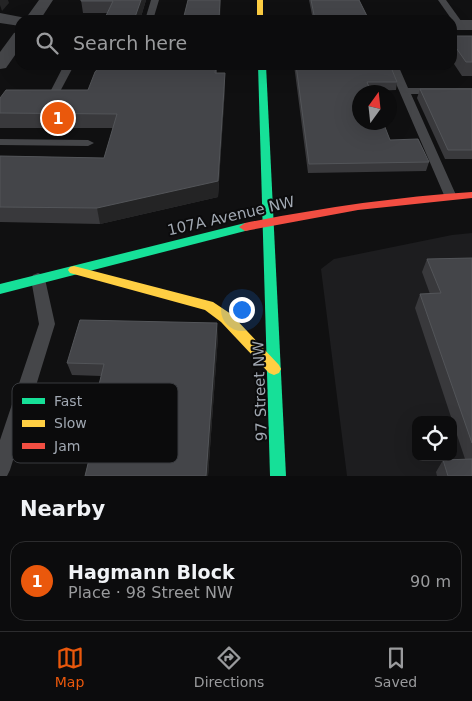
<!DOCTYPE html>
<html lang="en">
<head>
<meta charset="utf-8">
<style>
  :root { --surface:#0c0c0d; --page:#151516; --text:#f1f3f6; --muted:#9a9b9d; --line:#2c2c2e; --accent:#ea580c }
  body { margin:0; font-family:"DejaVu Sans",sans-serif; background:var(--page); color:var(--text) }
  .controls { position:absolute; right:15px; bottom:15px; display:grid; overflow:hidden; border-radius:10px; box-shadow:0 5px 20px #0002 }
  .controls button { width:45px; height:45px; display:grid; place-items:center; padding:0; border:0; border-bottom:1px solid var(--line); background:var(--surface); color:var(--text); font:25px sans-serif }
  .compass { position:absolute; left:352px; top:85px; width:45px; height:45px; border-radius:50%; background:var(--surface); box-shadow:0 5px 20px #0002; rotate:15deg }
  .you { position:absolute; left:241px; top:309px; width:18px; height:18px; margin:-12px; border:4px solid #fff; border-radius:50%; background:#1a73e8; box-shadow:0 0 0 8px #1a73e833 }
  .badge { display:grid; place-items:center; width:32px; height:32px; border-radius:50%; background:var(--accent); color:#fff; font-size:16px; font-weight:700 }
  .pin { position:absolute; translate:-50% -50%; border:2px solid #fff; box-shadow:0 1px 5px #0006 }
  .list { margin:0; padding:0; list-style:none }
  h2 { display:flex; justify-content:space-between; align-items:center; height:65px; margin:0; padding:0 20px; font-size:21px }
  h2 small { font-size:16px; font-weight:400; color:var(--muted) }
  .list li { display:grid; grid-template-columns:32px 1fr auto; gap:15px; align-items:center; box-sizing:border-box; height:80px; margin:0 10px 10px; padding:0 10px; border:1px solid var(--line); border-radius:15px }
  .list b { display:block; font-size:19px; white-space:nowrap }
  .list p { margin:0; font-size:16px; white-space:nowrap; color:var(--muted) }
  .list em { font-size:16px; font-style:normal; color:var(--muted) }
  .icon { flex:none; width:28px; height:28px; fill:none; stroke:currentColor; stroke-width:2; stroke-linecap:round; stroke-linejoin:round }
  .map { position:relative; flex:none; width:472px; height:476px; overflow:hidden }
  .search { position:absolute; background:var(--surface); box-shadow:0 5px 20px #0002; left:15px; right:15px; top:15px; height:55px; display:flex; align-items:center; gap:12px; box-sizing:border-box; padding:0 18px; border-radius:15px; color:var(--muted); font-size:19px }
  .sheet { height:155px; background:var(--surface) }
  nav { display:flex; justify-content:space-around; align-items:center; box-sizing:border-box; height:70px; border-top:1px solid var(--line); background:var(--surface); font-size:14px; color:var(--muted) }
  nav a { display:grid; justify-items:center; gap:2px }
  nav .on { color:var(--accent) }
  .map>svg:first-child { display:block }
</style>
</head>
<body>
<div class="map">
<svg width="472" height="476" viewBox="0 0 472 476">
  <rect width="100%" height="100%" fill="#101011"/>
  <!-- built -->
  <path fill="#1d1d1f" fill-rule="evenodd" d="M 472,233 L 472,476 L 347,476 L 321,269 L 334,259 L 452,235 ZM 416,420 L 453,420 L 453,457 L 416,457 Z"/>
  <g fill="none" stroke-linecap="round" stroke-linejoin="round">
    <!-- lane -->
    <g fill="#454649" fill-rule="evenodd">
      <path d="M 151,0 L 159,0 L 153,20 L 145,20 Z"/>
      <path d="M 438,0 L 446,0 L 464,25 L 463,27 L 457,27 Z"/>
      <path d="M 64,65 L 121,65 L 122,66 L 117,69 L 72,69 L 55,101 L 39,101 L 39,97 L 48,96 Z"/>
      <path d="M 388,65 L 398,65 L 408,88 L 472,88 L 472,94 L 411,94 L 456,195 L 454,198 L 446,198 L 444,195 Z"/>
      <path d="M 0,139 L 88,140 L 94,143 L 88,146 L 0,145 Z"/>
      <path d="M 38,273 L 43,275 L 45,279 L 55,324 L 10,470 L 7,476 L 0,476 L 0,440 L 39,324 L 31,279 L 33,275 Z"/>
    </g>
    <!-- street -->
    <g fill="#454649" fill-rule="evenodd">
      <path d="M 39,0 L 53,0 L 40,20 L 20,20 L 20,26 L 0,23 L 0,13 L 26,18 Z"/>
      <rect x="452" y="20" width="20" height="10"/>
      <path d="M 20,31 L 20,48 L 6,68 L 0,69 L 0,52 L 14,33 Z"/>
    </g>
    <!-- fast -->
    <g fill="#16e098" fill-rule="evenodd">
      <path d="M 258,65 L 266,65 L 286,476 L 270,476 Z"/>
      <path d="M 245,223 L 249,224 L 251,227 L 249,230 L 0,294 L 0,284 Z"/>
    </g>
    <!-- slow -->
    <g fill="#ffcf43" fill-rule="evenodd">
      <rect x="257" y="0" width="6" height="20"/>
      <path d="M 74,266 L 213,302 L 231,314 L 279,365 L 281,369 L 279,373 L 274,375 L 269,373 L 221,322 L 205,310 L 70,273 L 68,270 L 70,267 Z"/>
    </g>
    <!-- jam -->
    <path fill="#f24e42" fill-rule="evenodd" d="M 472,192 L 472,198 L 358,210 L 245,231 L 239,227 L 245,223 C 320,208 396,197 472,192 Z"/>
  </g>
  <!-- wall -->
  <g fill="#39393c">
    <path d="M 81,0 L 146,0 L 140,20 L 104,20 L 108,13 L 83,13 Z"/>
    <path d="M 309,0 L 359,0 L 369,20 L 313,20 Z"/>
    <path d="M 452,36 L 472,36 L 472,76 L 462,76 L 452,61 Z"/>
    <path d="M 101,65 L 217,65 L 217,73 L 225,73 L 225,87 L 218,197 L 100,224 L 0,222 L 0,156 L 104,158 L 113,128 L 0,128 L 0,98 L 88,90 Z"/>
    <path d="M 294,65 L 390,65 L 397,82 L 396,90 L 370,91 L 390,140 L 429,162 L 426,171 L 308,173 Z"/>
    <path d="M 420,89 L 472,89 L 472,159 L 445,159 L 417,98 Z"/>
    <path d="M 472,258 L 472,476 L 437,476 L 436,472 L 443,460 L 465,459 L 453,423 L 453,420 L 452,420 L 415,308 L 420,294 L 430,294 L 422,272 L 427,259 Z"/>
    <path d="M 218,336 L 208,476 L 85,476 L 95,434 L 90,422 L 101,376 L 72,375 L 67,363 Z"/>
  </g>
  <!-- shaded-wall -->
  <g fill="#242425">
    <path d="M 0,0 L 8,0 L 9,3 L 2,11 L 0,5 Z"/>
    <path d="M 141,0 L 146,0 L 140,20 L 134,20 Z"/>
    <path d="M 220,0 L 221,0 L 220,20 L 219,20 Z"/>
    <path d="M 225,73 L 225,87 L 218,197 L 100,224 L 97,208 Z"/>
    <path d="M 217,323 L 218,336 L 208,476 L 206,476 Z"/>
  </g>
  <!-- building -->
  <g fill="#444549" stroke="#535559">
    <path d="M 81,0 L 141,0 L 134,20 L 104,20 L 113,1 L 81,1 Z"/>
    <path d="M 188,0 L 220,0 L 219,20 L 183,20 Z"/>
    <path d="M 311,0 L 359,0 L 369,20 L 315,20 Z"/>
    <path d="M 452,36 L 472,36 L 472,62 L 466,62 L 452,42 Z"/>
    <path d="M 101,65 L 216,65 L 215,73 L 225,73 L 218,181 L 97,208 L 0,207 L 0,156 L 104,158 L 117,114 L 0,113 L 0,98 L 6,90 L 88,90 L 95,72 Z"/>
    <path d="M 296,65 L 390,65 L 397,82 L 367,82 L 371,92 L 360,92 L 360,122 L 383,122 L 390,140 L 418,139 L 429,162 L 309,164 Z"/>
    <path d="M 420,89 L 472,89 L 472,150 L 448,150 Z"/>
    <path d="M 472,258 L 472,443 L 420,294 L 441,293 L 427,259 Z"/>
    <path d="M 80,320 L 217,323 L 206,476 L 85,476 L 98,423 L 90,422 L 104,364 L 67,363 Z"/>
    <path d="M 472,459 L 472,476 L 448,476 L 443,460 Z"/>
  </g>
  <g text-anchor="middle" stroke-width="4" stroke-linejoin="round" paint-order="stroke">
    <!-- street labels -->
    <g font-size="15" fill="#a1a8b2" stroke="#0b0b0c">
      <text transform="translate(231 216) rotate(-13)" y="5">107A Avenue NW</text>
      <text transform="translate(260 391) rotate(-92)" y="5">97 Street NW</text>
    </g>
  </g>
  <!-- legend -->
  <rect x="12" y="383" width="166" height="80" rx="8" fill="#0b0b0c" stroke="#383a3e" stroke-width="1"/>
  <rect x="22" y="398" width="23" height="6" fill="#16e098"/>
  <rect x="22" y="420" width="23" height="7" fill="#ffcf43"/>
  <rect x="22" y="443" width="23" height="6" fill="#f24e42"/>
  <g font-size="14" fill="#a1a8b2">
    <text x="54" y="406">Fast</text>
    <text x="54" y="428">Slow</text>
    <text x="54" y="451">Jam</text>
  </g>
</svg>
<div class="controls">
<button><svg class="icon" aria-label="locate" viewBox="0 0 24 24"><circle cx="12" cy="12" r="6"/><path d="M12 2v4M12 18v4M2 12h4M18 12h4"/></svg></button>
</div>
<svg class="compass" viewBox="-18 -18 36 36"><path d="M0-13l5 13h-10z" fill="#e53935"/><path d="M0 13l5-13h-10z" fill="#9a9b9d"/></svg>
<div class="you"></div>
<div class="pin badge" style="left:58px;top:118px">1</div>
<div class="search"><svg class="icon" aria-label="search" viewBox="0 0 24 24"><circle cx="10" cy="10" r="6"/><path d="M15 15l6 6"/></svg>Search here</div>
</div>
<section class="sheet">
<h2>Nearby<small></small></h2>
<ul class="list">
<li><span class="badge">1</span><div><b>Hagmann Block</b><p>Place · 98 Street NW</p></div><em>90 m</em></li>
</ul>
</section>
<nav>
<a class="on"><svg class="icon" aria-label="map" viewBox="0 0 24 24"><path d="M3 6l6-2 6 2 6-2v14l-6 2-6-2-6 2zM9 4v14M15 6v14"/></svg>Map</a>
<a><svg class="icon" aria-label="directions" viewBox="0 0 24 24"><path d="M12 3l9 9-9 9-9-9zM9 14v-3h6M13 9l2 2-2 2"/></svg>Directions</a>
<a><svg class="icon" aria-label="saved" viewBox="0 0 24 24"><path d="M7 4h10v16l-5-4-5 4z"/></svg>Saved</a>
</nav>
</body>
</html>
